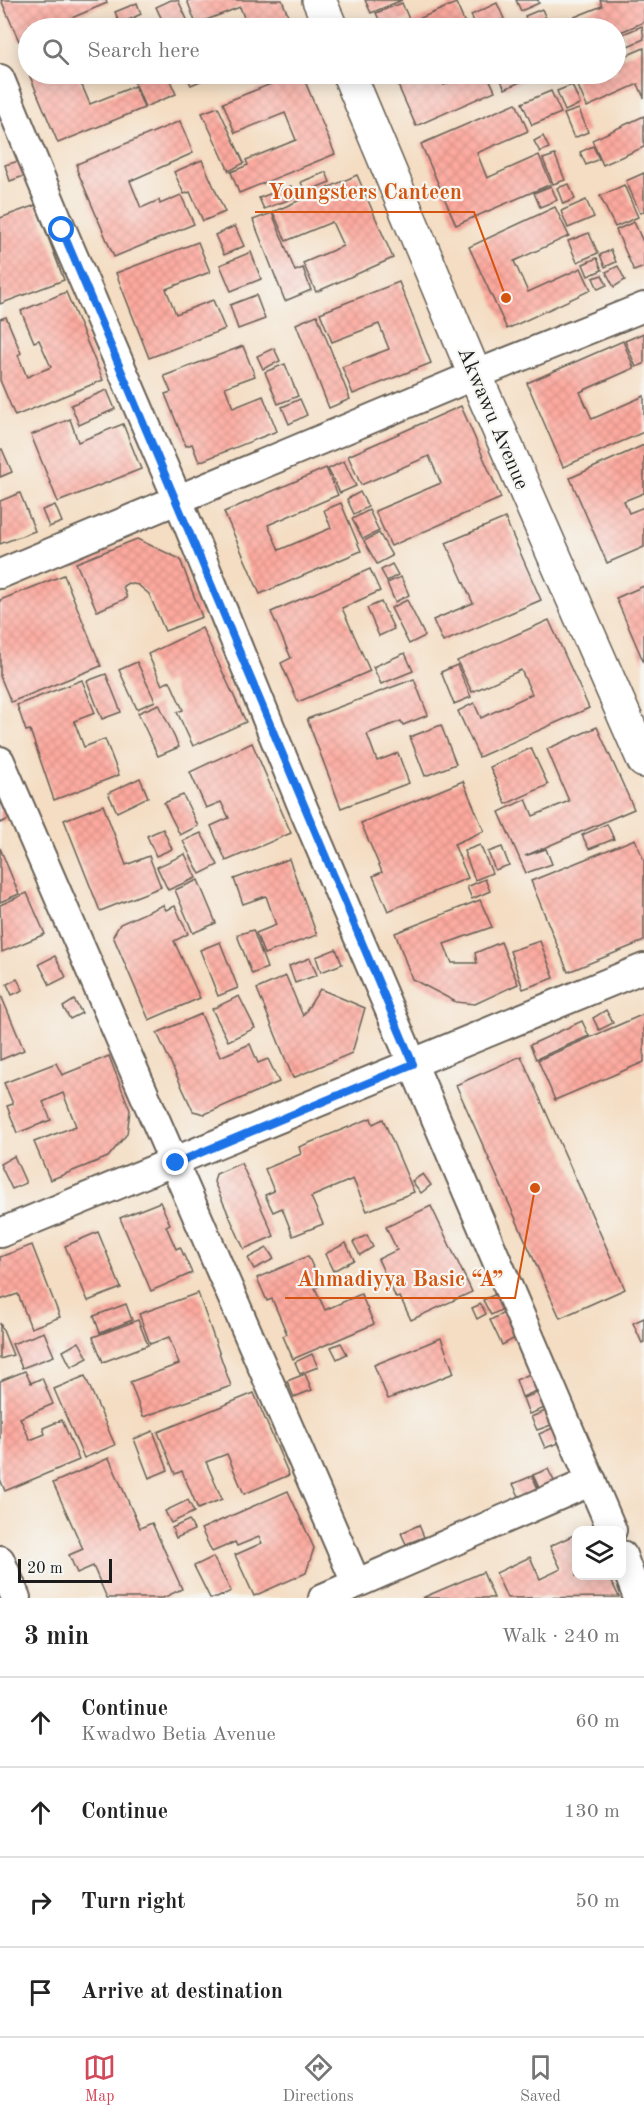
<!DOCTYPE html>
<html lang="en">
<head>
<meta charset="utf-8">
<style>
  :root { --surface:#fff; --page:#f2f2f2; --text:#222; --muted:#767676; --line:#e0e0e0; --accent:#d1495b }
  body { margin:0; font-family:"Old Standard TT",serif; background:var(--page); color:var(--text) }
  .controls { position:absolute; right:18px; bottom:18px; display:grid; overflow:hidden; border-radius:12px; box-shadow:0 3px 15px #0003 }
  .controls button { width:54px; height:54px; display:grid; place-items:center; padding:0; border:0; border-bottom:2px solid var(--line); background:var(--surface); color:var(--text); font:30px sans-serif }
  .scale { position:absolute; left:18px; bottom:15px; width:94px; box-sizing:border-box; padding-left:6px; border:3px solid #1c1c1c; border-top:0; font-size:16px; line-height:21px; white-space:nowrap; color:#1c1c1c; -webkit-text-stroke:4px #f6f6f2; paint-order:stroke }
  .stop { position:absolute; width:18px; height:18px; margin:-14px; border:4px solid #1a73e8; border-radius:50%; background:#fff }
  .stop.end { background:#1a73e8; border-color:#fff; box-shadow:0 2px 6px #0008 }
  .list { margin:0; padding:0; list-style:none }
  h2 { display:flex; justify-content:space-between; align-items:center; height:78px; margin:0; padding:0 24px; font-size:26px }
  h2 small { font-size:20px; font-weight:400; color:var(--muted) }
  .list li { display:grid; grid-template-columns:39px 1fr auto; gap:18px; align-items:center; box-sizing:border-box; height:90px; padding:0 24px; border-top:2px solid var(--line) }
  .list b { display:block; font-size:22px; white-space:nowrap }
  .list p { margin:0; font-size:20px; white-space:nowrap; color:var(--muted) }
  .list em { font-size:20px; font-style:normal; color:var(--muted) }
  .icon { flex:none; width:33px; height:33px; fill:none; stroke:currentColor; stroke-width:2; stroke-linecap:round; stroke-linejoin:round }
  .map { position:relative; flex:none; width:644px; height:1598px; overflow:hidden }
  .search { position:absolute; background:var(--surface); box-shadow:0 3px 15px #0003; left:18px; right:18px; top:18px; height:66px; display:flex; align-items:center; gap:15px; box-sizing:border-box; padding:0 21px; border-radius:33px; color:var(--muted); font-size:22px }
  .sheet { height:438px; background:var(--surface) }
  nav { display:flex; justify-content:space-around; align-items:center; box-sizing:border-box; height:84px; border-top:2px solid var(--line); background:var(--surface); font-size:16px; color:var(--muted) }
  nav a { display:grid; justify-items:center; gap:3px }
  nav .on { color:var(--accent) }
  .map>svg:first-child { display:block }
</style>
</head>
<body>
<div class="map">
<svg width="644" height="1598" viewBox="0 0 644 1598">
  <defs>
    <pattern id="building-cross-hatch" width="8" height="8" patternUnits="userSpaceOnUse" patternTransform="scale(1.5)"><rect width="8" height="8" fill="#fda99e"/><path d="M0 0l8 8M0 8l8-8" fill="none" stroke="#d89188"/></pattern>
  </defs>
  <rect width="100%" height="100%" fill="#f6f6f2"/>
  <filter id="ink" filterUnits="userSpaceOnUse"><feTurbulence type="fractalNoise" baseFrequency=".0167" numOctaves="2"/><feDisplacementMap in="SourceGraphic" scale="12" xChannelSelector="R" yChannelSelector="G"/><feConvolveMatrix kernelMatrix="1 2 1 2 8 2 1 2 1" color-interpolation-filters="sRGB"/></filter>
  <filter id="wash" filterUnits="userSpaceOnUse"><feTurbulence type="fractalNoise" baseFrequency=".008" numOctaves="4" result="noise"/><feDisplacementMap in="SourceGraphic" scale="24" xChannelSelector="R" yChannelSelector="G"/><feGaussianBlur stdDeviation="1.35" result="paint"/><feColorMatrix in="noise" values="0 0 0 0 0 0 0 0 0 0 0 0 0 0 0 0 0 1.4 0 .05"/><feComposite in="paint" operator="in"/></filter>
  <g filter="url(#wash)">
    <rect width="100%" height="100%" fill="#f4ddc2"/>
    <g id="blocks">
      <!-- building -->
      <g fill="url(#building-cross-hatch)">
        <path d="M 1,0 L 106,0 L 107,3 L 48,28 L 28,28 L 28,37 L 19,41 Z"/>
        <path d="M 171,0 L 178,0 L 191,28 L 166,28 L 156,7 Z"/>
        <path d="M 187,0 L 282,0 L 293,28 L 248,28 L 240,7 L 196,24 Z"/>
        <path d="M 365,0 L 402,0 L 371,13 Z"/>
        <path d="M 516,0 L 538,0 L 539,3 L 521,11 Z"/>
        <path d="M 600,0 L 644,0 L 644,22 L 616,34 L 616,28 L 553,28 L 552,26 L 602,6 Z"/>
        <path d="M 137,3 L 141,14 L 120,24 L 115,12 Z"/>
        <path d="M 402,3 L 409,19 L 383,28 L 376,13 Z"/>
        <path d="M 456,3 L 467,28 L 397,28 Z"/>
        <path d="M 497,3 L 508,28 L 477,28 L 471,15 Z"/>
        <path d="M 542,9 L 550,28 L 530,28 L 525,16 Z"/>
        <path d="M 136,19 L 141,28 L 127,28 L 125,25 Z"/>
        <path d="M 642,26 L 644,39 L 628,46 L 623,34 Z"/>
        <path d="M 616,37 L 621,48 L 616,51 Z"/>
        <path d="M 644,48 L 644,98 L 638,84 L 587,107 L 575,79 L 587,74 L 616,74 L 616,60 Z"/>
        <path d="M 29,74 L 77,74 L 90,104 L 135,86 L 144,108 L 58,143 Z"/>
        <path d="M 131,74 L 167,74 L 176,94 L 145,107 Z"/>
        <path d="M 186,74 L 211,74 L 212,76 L 191,85 Z"/>
        <path d="M 262,74 L 276,74 L 264,78 Z"/>
        <path d="M 296,74 L 302,74 L 335,154 L 239,193 L 231,172 L 248,165 L 246,160 L 296,140 L 285,113 L 235,133 L 223,103 Z"/>
        <path d="M 393,74 L 439,74 L 444,85 L 470,74 L 487,74 L 495,91 L 416,126 Z"/>
        <path d="M 498,74 L 529,74 L 531,77 L 505,89 Z"/>
        <path d="M 547,74 L 565,74 L 550,80 Z"/>
        <path d="M 572,85 L 580,104 L 565,111 L 557,91 Z"/>
        <path d="M 551,91 L 561,113 L 532,125 L 522,103 Z"/>
        <path d="M 516,103 L 528,131 L 477,153 L 487,178 L 539,155 L 551,184 L 456,225 L 421,144 Z"/>
        <path d="M 218,107 L 244,163 L 229,171 L 202,113 Z"/>
        <path d="M 579,109 L 588,132 L 574,138 L 564,114 Z"/>
        <path d="M 644,116 L 644,147 L 603,165 L 592,140 Z"/>
        <path d="M 180,121 L 193,153 L 130,181 L 141,208 L 159,200 L 160,204 L 181,195 L 194,224 L 114,257 L 77,170 L 77,164 Z"/>
        <path d="M 543,136 L 549,148 L 540,152 L 534,141 Z"/>
        <path d="M 593,146 L 599,159 L 586,165 L 580,152 Z"/>
        <path d="M 555,155 L 565,180 L 553,184 L 543,159 Z"/>
        <path d="M 202,160 L 225,212 L 203,221 L 190,192 L 184,194 L 174,172 Z"/>
        <path d="M 19,161 L 24,176 L 10,181 L 5,165 Z"/>
        <path d="M 326,172 L 330,182 L 305,192 L 301,182 Z"/>
        <path d="M 644,173 L 644,212 L 640,213 L 626,181 Z"/>
        <path d="M 357,175 L 393,258 L 316,292 L 303,263 L 343,246 L 332,222 L 286,241 L 273,212 Z"/>
        <path d="M 569,184 L 575,199 L 563,204 L 557,188 Z"/>
        <path d="M 624,185 L 638,217 L 615,227 L 600,196 Z"/>
        <path d="M 291,186 L 296,197 L 264,209 L 259,198 Z"/>
        <path d="M 551,186 L 557,200 L 540,207 L 534,193 Z"/>
        <path d="M 586,200 L 594,217 L 568,228 L 561,211 Z"/>
        <path d="M 36,205 L 64,280 L 0,304 L 0,218 Z"/>
        <path d="M 555,207 L 569,236 L 514,261 L 528,292 L 581,268 L 591,290 L 507,329 L 469,247 Z"/>
        <path d="M 272,213 L 295,271 L 303,268 L 311,290 L 285,301 L 253,220 Z"/>
        <path d="M 634,222 L 644,244 L 644,267 L 634,271 L 616,230 Z"/>
        <path d="M 235,226 L 244,246 L 224,255 L 215,235 Z"/>
        <path d="M 589,233 L 598,253 L 577,262 L 568,241 Z"/>
        <path d="M 198,242 L 210,272 L 166,289 L 176,314 L 213,300 L 225,329 L 149,358 L 116,273 Z"/>
        <path d="M 611,250 L 616,262 L 605,267 L 600,255 Z"/>
        <path d="M 251,252 L 261,279 L 231,291 L 220,265 Z"/>
        <path d="M 597,258 L 602,270 L 588,276 L 583,264 Z"/>
        <path d="M 618,266 L 625,280 L 614,287 L 606,272 Z"/>
        <path d="M 602,275 L 607,285 L 598,289 L 593,278 Z"/>
        <path d="M 399,282 L 431,363 L 353,394 L 342,367 L 389,349 L 379,324 L 332,342 L 320,313 Z"/>
        <path d="M 66,292 L 103,380 L 15,416 L 0,380 L 0,319 L 6,317 L 21,353 L 18,355 L 27,377 L 51,367 L 39,340 L 34,342 L 21,311 Z"/>
        <path d="M 256,295 L 265,319 L 238,329 L 230,305 Z"/>
        <path d="M 317,315 L 350,399 L 329,408 L 296,324 Z"/>
        <path d="M 644,333 L 644,364 L 636,367 L 625,341 Z"/>
        <path d="M 623,341 L 634,368 L 580,392 L 592,419 L 644,396 L 644,432 L 563,467 L 527,383 Z"/>
        <path d="M 243,346 L 255,376 L 225,387 L 233,408 L 263,396 L 277,431 L 199,462 L 192,444 L 186,446 L 165,394 L 171,392 L 164,376 Z"/>
        <path d="M 274,348 L 280,361 L 263,369 L 257,356 Z"/>
        <path d="M 285,364 L 298,396 L 278,404 L 265,372 Z"/>
        <path d="M 107,390 L 115,409 L 79,425 L 71,405 Z"/>
        <path d="M 300,399 L 307,415 L 289,424 L 282,407 Z"/>
        <path d="M 461,406 L 501,498 L 391,546 L 375,511 L 441,483 L 429,456 L 361,485 L 348,456 Z"/>
        <path d="M 70,419 L 78,442 L 123,424 L 141,469 L 58,502 L 31,435 Z"/>
        <path d="M 644,445 L 644,493 L 624,501 L 629,513 L 644,507 L 644,547 L 607,563 L 570,478 Z"/>
        <path d="M 2,449 L 12,472 L 0,477 L 0,450 Z"/>
        <path d="M 344,461 L 356,486 L 340,493 L 328,469 Z"/>
        <path d="M 326,468 L 338,495 L 268,525 L 279,550 L 331,528 L 324,510 L 341,503 L 361,551 L 260,594 L 224,512 Z"/>
        <path d="M 360,492 L 368,507 L 354,514 L 347,499 Z"/>
        <path d="M 20,493 L 35,531 L 0,544 L 0,501 Z"/>
        <path d="M 55,505 L 62,522 L 49,527 L 42,510 Z"/>
        <path d="M 369,510 L 379,531 L 363,539 L 352,519 Z"/>
        <path d="M 505,518 L 541,600 L 443,642 L 433,620 L 473,603 L 446,543 Z"/>
        <path d="M 379,533 L 392,556 L 377,564 L 364,541 Z"/>
        <path d="M 137,539 L 180,559 L 202,617 L 165,631 L 149,594 L 138,585 L 128,583 L 123,586 L 127,598 L 97,611 L 76,563 Z"/>
        <path d="M 392,564 L 398,575 L 387,581 L 381,570 Z"/>
        <path d="M 370,569 L 380,591 L 342,608 L 370,671 L 298,702 L 281,663 L 291,658 L 271,612 Z"/>
        <path d="M 64,575 L 101,666 L 11,702 L 0,676 L 0,600 Z"/>
        <path d="M 401,577 L 409,595 L 395,602 L 387,583 Z"/>
        <path d="M 644,586 L 644,663 L 616,598 Z"/>
        <path d="M 407,600 L 425,636 L 409,644 L 391,608 Z"/>
        <path d="M 381,602 L 394,629 L 379,636 L 367,608 Z"/>
        <path d="M 549,620 L 589,708 L 479,757 L 458,711 L 474,703 L 481,718 L 532,694 L 521,670 L 472,692 L 457,661 Z"/>
        <path d="M 202,628 L 246,722 L 193,746 L 177,712 L 183,710 L 170,681 L 162,685 L 148,654 Z"/>
        <path d="M 405,653 L 413,671 L 381,684 L 373,667 Z"/>
        <path d="M 137,662 L 155,701 L 137,709 L 119,670 Z"/>
        <path d="M 457,665 L 471,697 L 454,704 L 441,672 Z"/>
        <path d="M 106,674 L 121,712 L 102,719 L 87,681 Z"/>
        <path d="M 414,679 L 428,715 L 403,725 L 401,721 L 367,734 L 377,761 L 398,753 L 409,783 L 341,808 L 307,719 Z"/>
        <path d="M 82,680 L 95,713 L 74,721 L 84,747 L 105,739 L 119,775 L 54,800 L 30,730 L 26,731 L 17,705 Z"/>
        <path d="M 159,704 L 179,747 L 158,756 L 138,713 Z"/>
        <path d="M 441,725 L 456,764 L 425,776 L 410,737 Z"/>
        <path d="M 597,727 L 634,809 L 525,856 L 546,849 L 552,864 L 526,873 L 499,812 L 526,799 L 533,816 L 569,801 L 547,749 Z"/>
        <path d="M 252,743 L 291,833 L 226,861 L 211,826 L 229,818 L 221,802 L 206,808 L 190,772 Z"/>
        <path d="M 531,748 L 548,785 L 506,804 L 490,767 Z"/>
        <path d="M 140,778 L 148,797 L 117,812 L 108,793 Z"/>
        <path d="M 463,781 L 484,831 L 454,844 L 468,878 L 388,911 L 373,876 L 382,872 L 361,823 Z"/>
        <path d="M 183,795 L 198,826 L 180,835 L 164,803 Z"/>
        <path d="M 0,800 L 9,819 L 0,823 Z"/>
        <path d="M 103,805 L 126,865 L 149,856 L 161,887 L 100,911 L 64,820 Z"/>
        <path d="M 607,824 L 614,839 L 589,849 L 582,835 Z"/>
        <path d="M 163,829 L 172,849 L 156,856 L 147,836 Z"/>
        <path d="M 201,833 L 218,865 L 200,874 L 183,841 Z"/>
        <path d="M 635,839 L 644,861 L 644,941 L 568,972 L 531,881 Z"/>
        <path d="M 480,845 L 492,873 L 475,880 L 464,851 Z"/>
        <path d="M 502,847 L 509,865 L 495,870 L 488,852 Z"/>
        <path d="M 0,848 L 19,894 L 0,902 Z"/>
        <path d="M 185,854 L 196,878 L 168,890 L 157,867 Z"/>
        <path d="M 289,859 L 317,935 L 264,954 L 256,933 L 276,925 L 266,896 L 243,904 L 234,879 Z"/>
        <path d="M 485,879 L 490,891 L 472,899 L 467,887 Z"/>
        <path d="M 198,880 L 216,923 L 193,933 L 175,890 Z"/>
        <path d="M 27,893 L 45,934 L 2,952 L 0,905 Z"/>
        <path d="M 480,900 L 492,927 L 444,944 L 452,963 L 477,963 L 475,953 L 501,942 L 518,984 L 475,1004 L 456,1002 L 412,979 L 395,933 Z"/>
        <path d="M 163,905 L 166,910 L 175,906 L 188,934 L 174,941 L 200,998 L 149,1020 L 113,936 L 120,924 Z"/>
        <path d="M 253,930 L 267,968 L 252,974 L 237,935 Z"/>
        <path d="M 540,941 L 554,978 L 523,989 L 510,951 Z"/>
        <path d="M 220,942 L 238,988 L 218,996 L 200,950 Z"/>
        <path d="M 336,949 L 342,964 L 321,972 L 316,957 Z"/>
        <path d="M 55,956 L 66,977 L 50,985 L 39,964 Z"/>
        <path d="M 310,958 L 317,975 L 295,983 L 289,966 Z"/>
        <path d="M 286,976 L 303,1016 L 320,989 L 365,1008 L 352,1053 L 293,1078 L 257,989 Z"/>
        <path d="M 17,979 L 23,990 L 12,995 L 7,984 Z"/>
        <path d="M 0,993 L 24,1050 L 0,1060 Z"/>
        <path d="M 239,996 L 255,1028 L 228,1041 L 212,1009 Z"/>
        <path d="M 74,1000 L 82,1013 L 70,1019 L 63,1007 Z"/>
        <path d="M 606,1010 L 613,1023 L 599,1030 L 593,1018 Z"/>
        <path d="M 201,1014 L 220,1057 L 250,1044 L 258,1063 L 268,1059 L 279,1082 L 205,1114 L 193,1111 L 157,1033 Z"/>
        <path d="M 644,1014 L 644,1062 L 555,1100 L 538,1060 Z"/>
        <path d="M 582,1021 L 589,1036 L 536,1059 L 530,1045 Z"/>
        <path d="M 109,1056 L 130,1110 L 127,1134 L 108,1157 L 50,1180 L 34,1142 L 76,1126 L 63,1093 L 43,1102 L 51,1120 L 17,1133 L 7,1106 L 13,1104 L 4,1083 L 56,1063 L 62,1075 Z"/>
        <path d="M 521,1056 L 625,1289 L 560,1318 L 456,1085 Z"/>
        <path d="M 371,1118 L 373,1124 L 383,1119 L 414,1192 L 367,1211 L 353,1179 L 311,1197 L 323,1224 L 293,1236 L 282,1208 L 273,1212 L 265,1195 L 274,1191 L 265,1169 L 301,1154 L 299,1147 Z"/>
        <path d="M 14,1156 L 26,1183 L 12,1189 L 0,1164 Z"/>
        <path d="M 241,1163 L 274,1236 L 244,1249 L 214,1182 L 216,1174 Z"/>
        <path d="M 423,1174 L 431,1185 L 421,1193 L 412,1181 Z"/>
        <path d="M 160,1202 L 170,1224 L 166,1226 L 176,1249 L 180,1247 L 192,1273 L 151,1291 L 120,1218 Z"/>
        <path d="M 431,1206 L 472,1292 L 411,1320 L 400,1297 L 396,1298 L 378,1259 L 397,1250 L 386,1227 Z"/>
        <path d="M 98,1232 L 121,1288 L 88,1301 L 65,1246 Z"/>
        <path d="M 367,1235 L 373,1247 L 360,1255 L 353,1242 Z"/>
        <path d="M 346,1243 L 354,1260 L 333,1271 L 325,1254 Z"/>
        <path d="M 32,1245 L 60,1317 L 31,1328 L 18,1294 L 0,1300 L 0,1257 Z"/>
        <path d="M 267,1248 L 274,1259 L 254,1269 L 248,1258 Z"/>
        <path d="M 308,1256 L 321,1285 L 315,1288 L 325,1310 L 361,1294 L 374,1324 L 293,1359 L 283,1336 L 287,1334 L 272,1299 L 267,1301 L 257,1278 Z"/>
        <path d="M 198,1293 L 231,1386 L 143,1417 L 130,1382 L 179,1364 L 169,1337 L 150,1344 L 139,1314 Z"/>
        <path d="M 496,1294 L 503,1309 L 491,1315 L 483,1300 Z"/>
        <path d="M 126,1304 L 132,1320 L 100,1333 L 94,1316 Z"/>
        <path d="M 481,1304 L 486,1314 L 477,1319 L 472,1308 Z"/>
        <path d="M 506,1312 L 519,1336 L 502,1345 L 490,1320 Z"/>
        <path d="M 644,1318 L 644,1342 L 642,1343 L 633,1323 Z"/>
        <path d="M 138,1320 L 148,1345 L 103,1362 L 93,1337 Z"/>
        <path d="M 0,1323 L 13,1355 L 0,1359 Z"/>
        <path d="M 44,1332 L 54,1356 L 22,1368 L 12,1344 Z"/>
        <path d="M 441,1338 L 454,1373 L 388,1399 L 374,1365 Z"/>
        <path d="M 79,1342 L 88,1358 L 71,1367 L 63,1351 Z"/>
        <path d="M 341,1343 L 347,1354 L 337,1359 L 331,1347 Z"/>
        <path d="M 312,1354 L 318,1367 L 300,1374 L 295,1362 Z"/>
        <path d="M 25,1371 L 31,1383 L 42,1378 L 53,1404 L 20,1418 L 30,1440 L 45,1434 L 43,1428 L 62,1420 L 79,1460 L 5,1491 L 0,1479 L 0,1381 Z"/>
        <path d="M 532,1373 L 539,1390 L 522,1397 L 516,1380 Z"/>
        <path d="M 305,1374 L 312,1390 L 294,1397 L 287,1381 Z"/>
        <path d="M 85,1376 L 115,1445 L 84,1458 L 54,1389 Z"/>
        <path d="M 540,1392 L 545,1408 L 529,1414 L 523,1398 Z"/>
        <path d="M 254,1393 L 289,1475 L 244,1494 L 227,1454 L 206,1462 L 222,1499 L 198,1509 L 182,1471 L 175,1474 L 158,1432 Z"/>
        <path d="M 548,1410 L 554,1424 L 537,1430 L 531,1417 Z"/>
        <path d="M 555,1427 L 561,1442 L 545,1448 L 539,1434 Z"/>
        <path d="M 153,1431 L 168,1470 L 149,1478 L 134,1439 Z"/>
        <path d="M 109,1458 L 140,1528 L 152,1523 L 182,1589 L 163,1598 L 107,1598 L 93,1566 L 77,1573 L 69,1555 L 83,1549 L 53,1483 Z"/>
        <path d="M 548,1469 L 556,1485 L 541,1492 L 533,1475 Z"/>
        <path d="M 532,1476 L 540,1493 L 522,1502 L 513,1484 Z"/>
        <path d="M 288,1491 L 314,1548 L 306,1573 L 254,1596 L 235,1555 L 262,1543 L 259,1537 L 237,1546 L 235,1542 L 212,1552 L 201,1529 Z"/>
        <path d="M 188,1500 L 194,1512 L 171,1523 L 165,1511 Z"/>
        <path d="M 189,1520 L 194,1530 L 176,1538 L 172,1528 Z"/>
        <path d="M 419,1525 L 424,1537 L 406,1544 L 401,1533 Z"/>
        <path d="M 576,1534 L 576,1576 L 609,1576 L 619,1597 L 507,1598 L 496,1573 L 530,1557 L 540,1579 L 561,1569 L 550,1546 Z"/>
        <path d="M 213,1557 L 231,1591 L 217,1598 L 210,1598 L 194,1566 Z"/>
        <path d="M 483,1572 L 494,1598 L 422,1598 Z"/>
      </g>
    </g>
  </g>
  <g filter="url(#ink)">
    <use href="#blocks" fill-opacity="0" stroke="#686056" stroke-width="1.5"/>
    <g fill="none" stroke-linecap="round" stroke-linejoin="round">
      <defs>
        <g id="minor">
          <path d="M 0,79 L 62,230 L 178,500 L 301,803 L 612,1530"/>
          <path d="M 0,574 L 475,375 L 644,307"/>
          <path d="M 0,761 L 356,1583"/>
          <path d="M 0,1233 L 644,968"/>
          <path d="M 622,1555 L 638,1598"/>
          <path d="M 0,1560 L 16,1598"/>
          <path d="M 323,1598 L 592,1481"/>
        </g>
        <g id="tertiary">
          <path d="M 319,0 L 331,28"/>
          <path d="M 349,74 L 475,375 L 644,761"/>
        </g>
      </defs>
      <!-- minor casing -->
      <use href="#minor" stroke="#686056" stroke-width="32"/>
      <!-- tertiary casing -->
      <use href="#tertiary" stroke="#686056" stroke-width="36"/>
      <!-- minor -->
      <use href="#minor" stroke="#fff" stroke-width="28"/>
      <!-- tertiary -->
      <use href="#tertiary" stroke="#fff" stroke-width="33"/>
    </g>
  </g>
  <g fill="none" stroke-linecap="round" stroke-linejoin="round" filter="url(#ink)">
    <!-- route -->
    <path stroke="#1a73e8" stroke-width="8" d="M 62,230 C 181,507 294,787 413,1064 L 176,1163"/>
  </g>
  <g text-anchor="middle" stroke-width="4.5" stroke-linejoin="round" paint-order="stroke">
    <!-- street labels -->
    <g font-size="21" fill="#1c1c1c" stroke="#f6f6f2">
      <text transform="translate(494 418) rotate(67)" y="7">Akwawu Avenue</text>
    </g>
  </g>
  <!-- callouts -->
  <path fill="none" stroke="#d4530e" stroke-width="2" d="M506 298L474 212H255M535 1188L515 1298H285"/>
  <g fill="#d4530e" stroke="#f6f6f2" stroke-width="2">
    <circle cx="506" cy="298" r="6"/>
    <circle cx="535" cy="1188" r="6"/>
  </g>
  <g font-size="22" text-anchor="middle" font-weight="bold" fill="#d4530e" stroke="#f6f6f2" stroke-width="4.5" stroke-linejoin="round" paint-order="stroke">
    <text x="365" y="199">Youngsters Canteen</text>
    <text x="400" y="1286">Ahmadiyya Basic “A”</text>
  </g>
</svg>
<div class="controls">
<button><svg class="icon" aria-label="layers" viewBox="0 0 24 24"><path d="M12 4l9 5-9 5-9-5zM3 14l9 5 9-5"/></svg></button>
</div>
<div class="scale">20 m</div>
<div class="stop" style="left:62px;top:230px"></div>
<div class="stop end" style="left:176px;top:1163px"></div>
<div class="search"><svg class="icon" aria-label="search" viewBox="0 0 24 24"><circle cx="10" cy="10" r="6"/><path d="M15 15l6 6"/></svg>Search here</div>
</div>
<section class="sheet">
<h2>3 min<small>Walk · 240 m</small></h2>
<ul class="list">
<li><svg class="icon" aria-label="ahead" viewBox="0 0 24 24"><path d="M12 20V5M6 11l6-6 6 6"/></svg><div><b>Continue</b><p>Kwadwo Betia Avenue</p></div><em>60 m</em></li>
<li><svg class="icon" aria-label="ahead" viewBox="0 0 24 24"><path d="M12 20V5M6 11l6-6 6 6"/></svg><div><b>Continue</b></div><em>130 m</em></li>
<li><svg class="icon" aria-label="right" viewBox="0 0 24 24"><path d="M7 20v-9h11M14 6l5 5-5 5"/></svg><div><b>Turn right</b></div><em>50 m</em></li>
<li><svg class="icon" aria-label="arrive" viewBox="0 0 24 24"><path d="M6 21V4h12l-3 4 3 4H6"/></svg><div><b>Arrive at destination</b></div></li>
</ul>
</section>
<nav>
<a class="on"><svg class="icon" aria-label="map" viewBox="0 0 24 24"><path d="M3 6l6-2 6 2 6-2v14l-6 2-6-2-6 2zM9 4v14M15 6v14"/></svg>Map</a>
<a><svg class="icon" aria-label="directions" viewBox="0 0 24 24"><path d="M12 3l9 9-9 9-9-9zM9 14v-3h6M13 9l2 2-2 2"/></svg>Directions</a>
<a><svg class="icon" aria-label="saved" viewBox="0 0 24 24"><path d="M7 4h10v16l-5-4-5 4z"/></svg>Saved</a>
</nav>
</body>
</html>
